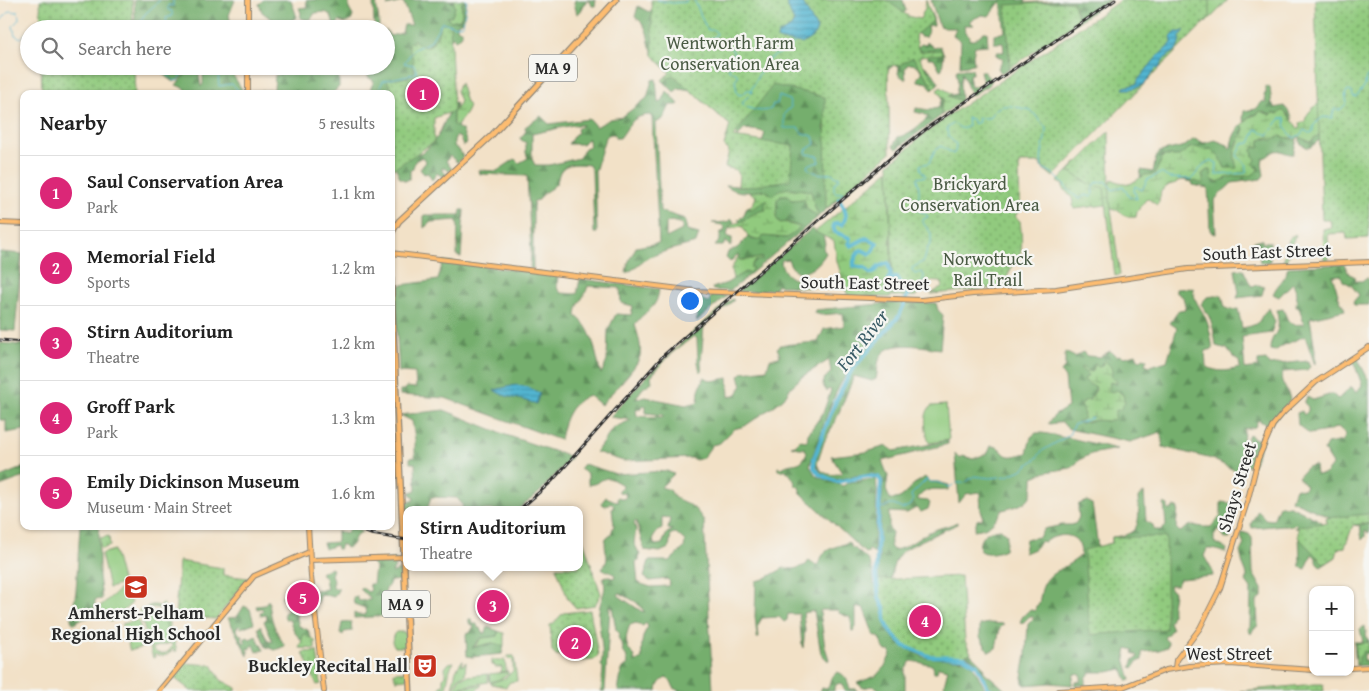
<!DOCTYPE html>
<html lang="en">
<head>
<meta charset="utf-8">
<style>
  :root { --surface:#fff; --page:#f2f2f2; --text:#222; --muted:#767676; --line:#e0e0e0; --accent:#db2777 }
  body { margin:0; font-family:"Gentium Book Plus",serif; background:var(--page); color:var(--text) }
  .controls { position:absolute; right:15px; bottom:15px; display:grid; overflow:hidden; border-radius:10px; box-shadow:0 1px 4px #0004 }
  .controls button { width:45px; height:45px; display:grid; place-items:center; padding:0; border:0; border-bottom:1px solid var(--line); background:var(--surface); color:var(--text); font:25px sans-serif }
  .you { position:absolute; left:689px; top:300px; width:18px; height:18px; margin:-12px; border:4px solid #fff; border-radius:50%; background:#1a73e8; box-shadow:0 0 0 8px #1a73e833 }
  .badge { display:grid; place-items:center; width:32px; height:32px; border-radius:50%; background:var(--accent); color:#fff; font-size:16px; font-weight:700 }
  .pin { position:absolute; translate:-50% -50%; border:2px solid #fff; box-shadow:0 1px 5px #0006 }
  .popup { position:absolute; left:403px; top:506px; width:180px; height:65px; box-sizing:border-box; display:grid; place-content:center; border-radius:10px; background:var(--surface); filter:drop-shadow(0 1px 4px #0005); font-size:16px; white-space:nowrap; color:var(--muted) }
  .popup b { font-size:19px; color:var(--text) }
  .popup::after { content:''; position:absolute; left:50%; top:100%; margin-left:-10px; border:10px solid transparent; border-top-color:var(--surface) }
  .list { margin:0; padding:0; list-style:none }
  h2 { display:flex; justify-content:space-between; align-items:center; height:65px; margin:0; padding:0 20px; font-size:21px }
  h2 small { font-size:16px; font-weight:400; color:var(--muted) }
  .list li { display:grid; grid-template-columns:32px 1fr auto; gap:15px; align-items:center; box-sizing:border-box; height:75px; padding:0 20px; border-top:1px solid var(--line) }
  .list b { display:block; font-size:19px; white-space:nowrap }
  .list p { margin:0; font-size:16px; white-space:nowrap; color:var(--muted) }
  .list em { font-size:16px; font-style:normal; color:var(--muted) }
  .icon { flex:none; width:28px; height:28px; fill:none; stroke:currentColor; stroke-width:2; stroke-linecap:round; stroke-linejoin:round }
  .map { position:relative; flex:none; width:1369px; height:691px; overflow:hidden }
  .search { position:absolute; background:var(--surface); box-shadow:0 1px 4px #0004; left:20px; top:20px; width:375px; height:55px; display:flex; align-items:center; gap:12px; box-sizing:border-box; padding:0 18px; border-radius:28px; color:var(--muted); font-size:19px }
  .panel { position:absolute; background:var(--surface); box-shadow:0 1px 4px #0004; left:20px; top:90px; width:375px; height:440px; border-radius:10px }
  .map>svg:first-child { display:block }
</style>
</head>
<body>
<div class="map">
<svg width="1369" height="691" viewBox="0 0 1369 691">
  <defs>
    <pattern id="forest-firs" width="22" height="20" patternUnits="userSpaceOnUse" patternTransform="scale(1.25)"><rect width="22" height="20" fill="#74ae6d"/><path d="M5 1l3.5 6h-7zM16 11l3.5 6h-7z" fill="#5f8e5a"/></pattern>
    <pattern id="wetland-marsh" width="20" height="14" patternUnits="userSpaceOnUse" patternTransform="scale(1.25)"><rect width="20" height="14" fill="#91ca7e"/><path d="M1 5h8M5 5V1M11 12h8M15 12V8" fill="none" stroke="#77a467"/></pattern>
    <pattern id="park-dots" width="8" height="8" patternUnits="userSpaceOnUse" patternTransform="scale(1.25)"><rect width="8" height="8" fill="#91ca7e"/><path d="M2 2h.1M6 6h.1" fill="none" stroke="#77a467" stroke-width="1.8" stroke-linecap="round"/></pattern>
    <pattern id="water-rules" width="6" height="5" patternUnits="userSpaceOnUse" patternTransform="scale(1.25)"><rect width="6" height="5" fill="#52b5d1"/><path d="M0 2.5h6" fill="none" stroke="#4493aa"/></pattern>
  </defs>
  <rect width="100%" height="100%" fill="#f6f6f2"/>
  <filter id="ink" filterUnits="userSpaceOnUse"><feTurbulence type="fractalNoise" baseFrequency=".02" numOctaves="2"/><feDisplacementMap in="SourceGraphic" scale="10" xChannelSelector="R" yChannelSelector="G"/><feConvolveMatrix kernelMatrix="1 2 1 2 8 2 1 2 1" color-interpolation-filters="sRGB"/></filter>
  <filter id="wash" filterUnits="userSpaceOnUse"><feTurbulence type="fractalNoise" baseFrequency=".0096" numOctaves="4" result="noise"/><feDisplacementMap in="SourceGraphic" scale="20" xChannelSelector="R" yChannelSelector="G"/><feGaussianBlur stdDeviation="1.12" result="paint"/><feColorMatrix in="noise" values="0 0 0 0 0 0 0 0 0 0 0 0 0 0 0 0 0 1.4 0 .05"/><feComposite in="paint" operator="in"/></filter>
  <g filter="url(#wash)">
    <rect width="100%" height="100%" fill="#f2e1c7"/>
    <!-- green -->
    <g fill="#91ca7e" stroke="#5e7a54" fill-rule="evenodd">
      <path d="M 450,0 L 464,0 L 466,2 L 462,2 L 462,14 L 460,19 L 451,21 L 446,17 L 452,3 Z"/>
      <path d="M 946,405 L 949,440 L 929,443 C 926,432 922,415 931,406 Z"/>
      <path d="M 114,550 L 123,584 L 109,588 L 101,554 Z"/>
      <path d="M 120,589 L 132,603 L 111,622 L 98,608 Z"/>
      <path d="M 163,603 L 177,651 L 174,651 L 173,648 C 169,656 162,658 154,654 L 155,657 L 153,658 L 139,610 L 141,609 L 142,612 C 147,605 153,603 161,607 L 161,604 ZM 150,607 L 158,608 L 163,613 L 144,618 L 145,613 ZM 163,614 L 172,646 L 168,652 C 162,655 156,654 152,648 L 171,643 Z"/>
      <path d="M 138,620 L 146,646 L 130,651 L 122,624 Z"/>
      <path d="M 498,631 L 504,633 L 504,646 L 492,643 L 472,648 L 472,646 L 476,646 L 481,638 L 498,636 Z"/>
      <path d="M 405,632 L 406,647 L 395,647 L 392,642 L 393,636 L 394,636 L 393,635 L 396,632 Z"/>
      <path d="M 508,656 L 514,656 L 517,681 L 510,682 L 506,687 L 491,684 L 490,683 L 505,678 L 513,671 L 513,660 L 508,658 Z"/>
      <path d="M 492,660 L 505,660 L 506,670 L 508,671 L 500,672 L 502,670 L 502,667 L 495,667 L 493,663 L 494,665 L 492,665 Z"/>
      <path d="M 462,661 L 463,661 L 462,666 L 466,662 L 465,675 L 459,677 L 452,688 L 456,670 Z"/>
      <path d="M 454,662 L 450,669 L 446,688 L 439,689 L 440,686 L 443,686 L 443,678 L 445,676 L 445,668 L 449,663 Z"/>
      <path d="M 508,672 L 508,674 L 498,680 L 490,682 L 489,674 Z"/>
      <path d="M 488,674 L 488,682 L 454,688 L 460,678 L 468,676 Z"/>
      <path d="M 479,685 L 482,685 L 476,691 L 453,691 L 454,689 Z"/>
    </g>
    <!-- forest -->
    <g fill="url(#forest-firs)" stroke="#506c4c" fill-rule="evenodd">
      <path d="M 134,0 L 235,0 L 229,15 L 232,29 L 130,29 L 135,18 Z"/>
      <path d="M 263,0 L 291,0 L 297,17 C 283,28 275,22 262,12 L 259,4 Z"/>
      <path d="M 306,0 L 349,0 L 349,9 L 353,16 L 351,21 L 346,23 L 339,21 L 337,25 L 334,25 L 331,15 L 325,12 L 315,13 L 311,19 L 307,20 L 300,18 L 301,13 L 299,8 L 307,7 Z"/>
      <path d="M 373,0 L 377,0 C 375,10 381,19 378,29 L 376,29 L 374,23 Z"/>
      <path d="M 390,0 L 450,0 L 452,3 L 453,0 L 455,7 L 452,16 L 447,17 L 451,21 L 460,19 L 462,14 L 462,2 L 466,2 L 463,21 L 457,24 L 457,28 L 462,31 L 462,35 L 459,38 L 455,40 L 453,36 L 451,39 L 446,29 L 428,61 L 391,99 L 391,94 L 368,94 L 374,81 L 368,77 L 367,66 L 386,66 L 386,30 L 390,36 L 402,33 L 404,25 L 412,25 L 404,3 L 402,2 L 387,6 Z"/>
      <path d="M 575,0 L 596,0 L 595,6 L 592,6 L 590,1 L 586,1 L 581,11 L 577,14 L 574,3 Z"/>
      <path d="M 822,0 L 903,0 L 906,11 L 901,14 L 923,25 L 925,10 L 930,11 L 933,18 L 934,25 L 927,26 L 928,32 L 925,37 L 920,36 L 914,31 L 908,51 L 933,73 L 939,83 L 932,90 L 928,83 L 918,81 L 918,77 L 922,73 L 919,67 L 912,64 L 907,65 L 905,69 L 906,80 L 898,74 L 899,67 L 894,65 L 883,74 Z"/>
      <path d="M 931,0 L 1026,0 L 1025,3 L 1063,0 L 1110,0 L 1038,49 L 1008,30 L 1010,68 L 1001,73 L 998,68 L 1003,59 L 996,55 L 996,52 L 1004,52 L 1003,43 L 994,43 L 994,35 L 1005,32 L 1001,1 L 989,16 L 982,15 L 969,21 L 974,25 L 964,25 L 965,32 L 970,36 L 969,40 L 974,40 L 984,32 L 987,32 L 988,45 L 975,46 L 973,55 L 974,64 L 960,66 L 961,41 L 953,35 L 956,28 L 945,28 L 939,26 Z"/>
      <path d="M 638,6 L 647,11 L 656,13 L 815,87 L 848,115 L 826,122 L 824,128 L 829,140 L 868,173 L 819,216 L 815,208 L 811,191 L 789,188 L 772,196 L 765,190 C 752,192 737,195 726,185 L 747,187 L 740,139 L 762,142 L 765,133 L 760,131 L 744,129 L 738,137 L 730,125 L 690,90 L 679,88 L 674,92 L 662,80 L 670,73 C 665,67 657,61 654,55 C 645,41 652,28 635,17 Z"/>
      <path d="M 927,42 L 934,48 L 940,46 L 944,54 L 942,69 L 940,70 L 934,58 L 928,58 L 928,52 L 919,50 L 917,48 L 921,44 L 926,45 Z"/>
      <path d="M 159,66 L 227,66 L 245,94 L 187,94 L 186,89 L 176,85 L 187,73 L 196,72 L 199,74 L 201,87 L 203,84 L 203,73 L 197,69 C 184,72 183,79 173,82 L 166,77 Z"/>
      <path d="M 283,66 L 297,66 L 298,68 L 333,66 L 333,70 L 339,72 L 339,87 L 332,94 L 251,94 L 251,91 L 274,90 L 275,75 L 283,74 Z"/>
      <path d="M 959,69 L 972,69 L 973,73 L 969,75 L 971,87 L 981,86 L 983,82 L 980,71 L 983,71 L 991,80 L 990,84 L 971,96 L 962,73 L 960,83 L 961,101 L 948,96 L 956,94 L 958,82 L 956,71 Z"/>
      <path d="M 656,79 L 658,103 L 662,102 L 667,91 L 679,104 L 677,105 L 670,105 L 664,118 L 656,123 L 660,211 L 685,219 L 687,231 L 699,234 L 696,243 C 678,248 662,251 646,259 C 638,263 635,270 626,273 L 628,263 L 636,247 L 659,243 L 652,118 L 650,115 C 630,116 630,126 620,138 L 616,138 L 614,134 C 608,134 606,136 604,141 L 595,172 L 597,233 L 594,233 L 592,171 L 589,165 C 579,164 565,162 560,172 C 558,176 558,181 556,184 C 550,191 545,189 539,200 L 534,201 L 533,206 L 533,269 L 530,268 L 531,252 L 527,176 L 480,174 L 479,170 L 497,171 L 515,159 L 519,163 L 528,158 L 526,153 L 526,143 L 520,139 L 526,131 L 525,127 L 541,116 L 549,124 L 589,119 L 596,127 L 610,119 L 622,117 L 647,98 L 652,80 ZM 573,125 L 583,125 L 577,129 L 578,133 L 575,134 L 568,144 L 582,144 L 588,138 L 590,146 L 585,148 L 579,158 L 549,165 L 535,165 L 532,159 L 532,134 ZM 671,221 L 682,224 L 682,230 L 666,238 L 666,223 Z"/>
      <path d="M 1266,86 L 1270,88 L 1272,105 L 1275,106 L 1275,108 L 1284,106 C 1288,111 1293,115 1292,121 L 1287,113 L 1271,115 L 1260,111 L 1258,114 L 1252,115 L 1245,122 L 1243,119 L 1244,111 L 1256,109 L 1263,101 L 1266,103 L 1264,94 L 1266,94 Z"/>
      <path d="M 941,96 L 944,99 L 941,108 L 942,115 L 897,149 L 893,146 L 898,137 C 907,136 922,124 928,117 L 924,114 L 915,112 L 916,108 L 929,110 L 938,108 L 942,99 Z"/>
      <path d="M 456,103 L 453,114 L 453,125 L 462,130 L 467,143 L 463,146 L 460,138 L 456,136 L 454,140 L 454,146 L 460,151 L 463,157 L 458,163 L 450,156 L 446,161 L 452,169 L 449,171 L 443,167 L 441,170 L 447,174 L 443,177 L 437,173 L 432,180 L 428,173 L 424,174 L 420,169 L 426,162 L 422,157 L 415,161 L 413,168 L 410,171 L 410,178 L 406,181 L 400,178 L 395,166 L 412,154 L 422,153 L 427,149 L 438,136 L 453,104 Z"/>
      <path d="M 1242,124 C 1248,135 1235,141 1235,151 C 1234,157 1237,163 1238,169 L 1225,168 L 1220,158 L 1211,149 L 1204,150 L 1190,148 L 1179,156 L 1163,156 L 1155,174 L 1140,177 L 1141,170 L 1153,172 L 1156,158 L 1159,152 L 1185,146 L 1194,139 L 1204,143 L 1215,140 L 1228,145 L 1229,148 L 1231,148 C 1231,140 1236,130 1242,124 Z"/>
      <path d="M 1322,135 L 1322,139 C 1316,141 1313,147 1308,148 L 1300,143 L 1300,137 L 1310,142 L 1317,136 Z"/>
      <path d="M 1280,136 L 1297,140 L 1293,154 C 1287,155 1281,149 1275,151 C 1270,153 1269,157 1263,158 L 1262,164 L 1264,175 L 1261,179 L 1232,183 L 1219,195 L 1214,201 L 1216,234 L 1212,233 L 1210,230 L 1208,188 L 1193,185 L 1192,182 L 1183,180 L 1189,179 L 1204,183 L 1202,174 L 1207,170 L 1211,170 L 1213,175 L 1224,180 L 1230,176 L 1249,176 L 1254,164 L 1252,150 C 1258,142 1261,136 1272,140 Z"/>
      <path d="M 782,195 L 788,195 L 791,200 L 804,199 L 807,209 L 818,217 L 730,291 L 713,290 L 712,288 C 717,286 722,285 727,283 C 735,279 740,271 749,273 L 750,267 L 755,261 L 762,258 L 741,260 L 738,259 L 740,255 L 737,255 L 730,262 L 726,258 L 728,252 L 737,248 L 748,237 L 753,240 L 763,236 L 787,238 L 800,227 L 787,222 L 780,223 L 776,218 L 777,199 Z"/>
      <path d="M 765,200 L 767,201 L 766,210 L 740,222 L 738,219 L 743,217 L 747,207 L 750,206 L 750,209 Z"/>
      <path d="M 461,210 L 464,210 L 461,257 L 457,256 L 458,223 L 456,220 L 431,222 L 424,228 L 424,215 L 460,215 Z"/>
      <path d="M 732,219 L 734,222 C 730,225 726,232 728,237 L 732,238 L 732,243 L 730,247 L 726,241 L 723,246 L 715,246 L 720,240 L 720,232 L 723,232 L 725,228 L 722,225 L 712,223 L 728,222 Z"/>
      <path d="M 811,229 L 823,235 L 825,244 L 823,249 L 826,253 C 817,269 796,284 788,259 L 782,260 L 781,263 C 786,281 801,282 817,281 L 818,286 C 805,290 793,285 780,286 L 778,284 L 773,290 L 766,289 L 764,291 L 737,292 Z"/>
      <path d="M 1262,239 L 1263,244 L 1265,242 L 1270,242 L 1270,262 L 1260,263 L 1259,251 L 1253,250 L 1254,241 Z"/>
      <path d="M 0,252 L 22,254 L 15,331 L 0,330 Z"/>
      <path d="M 443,261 L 558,275 L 557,288 L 561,293 L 577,294 L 580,279 L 659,289 C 657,312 644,309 635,325 C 638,335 642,346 640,356 C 637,368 610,394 601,405 L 589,395 C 570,402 563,421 560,440 L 445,398 L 400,395 L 400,390 L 405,390 L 406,387 L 416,388 L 415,373 L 399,372 L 394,286 L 438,280 ZM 588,286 L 620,288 L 621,303 L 633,306 L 631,315 L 616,314 L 608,330 L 607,361 L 601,374 C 595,354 594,329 576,316 C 577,300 584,300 588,286 Z"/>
      <path d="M 1344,264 L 1349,274 L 1354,276 L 1355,281 L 1362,281 L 1367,277 L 1369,280 L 1369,305 L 1354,305 L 1353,302 L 1359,295 L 1351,285 L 1343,281 L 1341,275 L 1332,276 C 1336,285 1336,289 1339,298 C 1340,302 1344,305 1345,310 L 1310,318 L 1315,350 L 1315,365 L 1305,336 L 1282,346 L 1275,351 L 1270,350 C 1270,337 1277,335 1278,327 C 1279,322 1277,315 1277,310 L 1283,309 C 1289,322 1287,326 1304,324 L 1299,307 L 1296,307 L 1297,293 L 1293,283 L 1279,297 L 1273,294 C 1279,281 1284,283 1288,267 Z"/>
      <path d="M 1243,269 L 1251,286 L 1259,285 L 1264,287 L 1262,295 L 1237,298 L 1239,293 L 1235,270 Z"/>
      <path d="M 1193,288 C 1195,304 1199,304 1205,317 C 1210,327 1211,339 1213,349 L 1205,351 L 1206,366 C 1217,373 1227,371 1240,368 L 1239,361 L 1233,357 L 1227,349 L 1216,346 C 1214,329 1212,318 1201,304 L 1207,297 L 1222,295 L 1225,308 L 1231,310 L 1238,309 L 1242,328 C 1265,324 1256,319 1269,308 L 1275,322 L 1271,333 L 1242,337 L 1245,369 L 1258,367 L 1258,361 L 1266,360 L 1269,365 L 1308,361 L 1310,367 L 1307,370 L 1283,372 C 1277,382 1290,390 1290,401 L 1269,426 L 1258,420 L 1255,427 L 1244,429 L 1243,446 L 1248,445 L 1247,437 L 1250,434 L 1254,439 L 1263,439 L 1253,466 L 1245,465 L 1236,471 L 1212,459 L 1163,447 L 1161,432 L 1130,442 L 1073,430 L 1067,428 L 1062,422 L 1050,424 L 1048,423 L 1055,415 L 1068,407 L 1065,378 L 1061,372 L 1065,367 L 1065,352 L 1075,357 L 1083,352 L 1087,356 L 1100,357 L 1110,351 L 1118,357 L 1118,355 L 1125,357 L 1136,354 L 1138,359 L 1141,360 L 1143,358 L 1147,359 L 1145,364 L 1150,366 L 1167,361 L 1177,328 L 1170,323 L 1179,310 L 1186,309 L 1183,297 L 1176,292 L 1176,289 ZM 1102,362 L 1111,377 L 1116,381 L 1116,384 L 1110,382 L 1108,390 L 1111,392 L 1107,421 L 1097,420 L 1080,423 L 1078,422 L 1084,418 L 1083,404 C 1089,400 1096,394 1095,386 L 1084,380 L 1088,375 L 1081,368 L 1091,372 L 1093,371 L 1095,364 L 1098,367 L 1102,366 Z"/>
      <path d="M 696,295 L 708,303 L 712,295 L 727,296 L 697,321 Z"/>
      <path d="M 732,299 L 734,300 L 704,325 L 701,362 L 702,372 L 700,372 L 698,362 L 697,339 L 694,336 L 672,353 L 651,376 L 652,382 L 643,388 L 635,399 L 645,397 L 686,405 L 698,402 L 699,390 L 704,377 L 712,381 L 728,378 L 729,397 L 737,394 L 742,385 L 739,376 L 743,372 L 767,369 L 770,359 L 779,357 L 780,355 L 777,348 L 781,345 L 818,342 L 824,329 L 844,326 L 843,313 L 821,315 L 814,313 L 815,310 L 891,303 L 936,303 L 938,310 L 943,315 L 940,349 C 925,347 889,339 881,356 C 877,362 878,371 876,379 L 872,381 L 854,376 L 835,422 L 824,442 L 817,464 C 822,475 832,476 842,473 L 831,456 L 866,452 L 887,446 L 894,451 L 948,441 L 948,444 L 882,461 L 888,476 L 886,490 L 890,499 C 903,501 906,491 914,484 C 918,482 922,479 925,477 L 930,482 L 938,482 L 949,485 L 948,490 C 935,489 926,487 918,498 L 918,500 L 928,501 L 930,503 L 928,509 L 921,512 L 916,508 L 907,513 L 889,512 L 889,529 L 892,532 L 890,546 L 893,550 C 908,549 920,535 934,530 C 942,527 950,526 957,522 L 957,524 C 944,531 907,545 899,555 C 893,562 892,573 890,581 L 969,652 L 985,668 L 984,672 C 992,678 999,684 1006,691 C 978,691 990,677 976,662 C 966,651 919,648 904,645 L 904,647 L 924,657 L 967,660 L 973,665 L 984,687 L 989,691 L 965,691 L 964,689 L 958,689 L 958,691 L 955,689 L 949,691 L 944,685 L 948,669 L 938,667 L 937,672 L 934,672 L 933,666 L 929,664 L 911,661 L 905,670 L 905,691 L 879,691 L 878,688 L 873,686 L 863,688 L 857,683 L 876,676 L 885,666 L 891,654 L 890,651 L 886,651 L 883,647 L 880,638 L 874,635 L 863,607 L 856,608 L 856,627 L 853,632 L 852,632 L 851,618 L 839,613 L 838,610 L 821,610 L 820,612 L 825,647 L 829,659 L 828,661 L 821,654 L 814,611 L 803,613 L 805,630 L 803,648 L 802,646 L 799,614 L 788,614 L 787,620 L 784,622 L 779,617 L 762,618 L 758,625 L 759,638 L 757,638 L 755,616 L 756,581 L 764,579 L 784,568 L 794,569 L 806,565 L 809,560 L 816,565 L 819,564 C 824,546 834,549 848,542 L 852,548 L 854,548 C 872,563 872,562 874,585 L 879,586 C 878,576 876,566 880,557 L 878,553 L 883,480 C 879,475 872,472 865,475 L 866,477 C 854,469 831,495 815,463 C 822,433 837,384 860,363 L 858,360 C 839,379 829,408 821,433 C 818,444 812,454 810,466 L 816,476 L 843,486 L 849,482 L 876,479 L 877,492 L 874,554 L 869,549 L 868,553 L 865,553 L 801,493 L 799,487 L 796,486 C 794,479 790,473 784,469 L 783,471 L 778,470 L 778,467 L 782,468 C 793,460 801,469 807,452 L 804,448 L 799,448 L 791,446 L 795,445 L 800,440 L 807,441 L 808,434 L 823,413 L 831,390 L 829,389 L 826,391 L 823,385 L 824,379 L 831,372 L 829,360 L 803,376 L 791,387 L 784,398 L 774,406 L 745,426 L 734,429 L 720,443 L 712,445 L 703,458 L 696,460 L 691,458 L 623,461 L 596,452 L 613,428 L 631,420 L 610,417 C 648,372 687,336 732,299 ZM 643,405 L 646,406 L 646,413 L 663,415 L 663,417 L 637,416 L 636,410 L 641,409 Z"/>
      <path d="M 0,343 L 24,345 L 24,430 L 6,433 L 6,420 L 0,420 Z"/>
      <path d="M 1357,357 L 1369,381 L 1369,514 L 1332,518 L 1291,500 L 1294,491 L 1297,488 L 1303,489 L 1306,486 L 1298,477 L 1307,467 L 1315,465 L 1316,475 L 1325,474 L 1333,464 L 1324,450 L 1327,444 L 1343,441 L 1346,434 L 1338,427 L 1328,431 L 1309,434 L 1298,425 L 1297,413 L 1302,411 L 1304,415 L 1308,411 L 1308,407 L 1304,403 L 1307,397 L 1313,400 L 1332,394 L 1338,399 L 1350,388 L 1352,387 L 1356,393 L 1362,385 L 1353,360 Z"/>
      <path d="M 444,410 L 506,435 L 571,457 L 540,492 L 517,510 L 463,510 L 462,504 L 457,498 L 431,497 L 427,510 L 404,509 L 404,502 L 413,501 L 414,497 L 410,494 L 410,492 L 416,491 L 415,463 L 410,463 L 410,458 L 415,457 L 415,439 L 412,421 L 400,415 Z"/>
      <path d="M 1036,433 C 1048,432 1058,438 1070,438 L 1117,449 L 1091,454 L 1081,459 L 1071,468 L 1046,472 L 1033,477 C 1034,502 1024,505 1002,510 C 995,522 989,529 974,530 L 977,520 L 982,519 L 983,515 L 981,511 L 980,494 L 979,492 L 966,494 L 959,503 L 955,453 L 959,458 L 964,456 L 973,459 L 988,453 L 991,446 C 1002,446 1002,455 1009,456 C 1014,457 1022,454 1027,453 L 1031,437 Z"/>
      <path d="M 584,464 L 616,474 L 667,471 L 674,474 L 661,487 L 670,490 C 675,500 681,500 690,505 C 696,509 700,515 704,521 L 713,691 L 679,691 L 674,688 L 671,681 L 666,678 C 660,681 658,684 657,691 L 618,691 L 622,669 L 628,664 L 626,655 L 622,652 L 623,648 L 618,637 L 620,634 L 616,630 L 612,606 L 610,606 L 605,691 L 601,691 L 603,668 L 601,665 C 606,647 595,623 600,605 C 603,593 607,590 603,578 L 606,576 L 613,578 L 615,577 L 614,574 L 602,569 C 611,557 605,555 605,542 L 606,538 L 611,534 L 614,525 L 612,509 L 614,505 L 610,503 L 606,506 L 602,504 L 602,502 L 606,497 L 618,502 L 617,498 L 618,497 L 624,499 L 626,496 L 624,493 L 619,492 L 619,489 L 623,487 L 623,485 C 618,483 612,478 607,478 C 600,479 596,486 588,484 L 588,474 L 580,469 ZM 662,517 L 670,518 L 668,529 L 673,530 L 667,533 L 662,544 L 656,545 L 654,544 L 653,538 L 658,531 L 662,529 ZM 636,521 L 644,550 L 660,552 L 669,548 L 671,534 L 676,533 L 685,541 L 684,548 L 670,561 L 649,561 L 644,577 L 650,581 L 667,579 L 670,582 L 668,586 L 651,587 L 638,583 L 636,562 L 639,560 L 640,555 L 634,543 L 636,529 L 634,523 ZM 620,593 L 636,602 L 645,612 L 641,611 L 619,596 L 618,594 ZM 636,623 L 643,626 L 646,623 L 648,627 C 641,636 641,648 642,659 L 636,662 L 634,661 L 635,656 C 624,648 625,636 630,625 Z"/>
      <path d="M 24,467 L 24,477 L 0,486 L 0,477 Z"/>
      <path d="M 1144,493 L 1146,521 L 1153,525 L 1154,530 L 1161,530 L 1166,526 L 1164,503 L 1168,505 L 1168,510 L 1172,510 L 1174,507 L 1178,508 L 1176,528 L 1180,532 L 1191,525 L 1203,527 L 1211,527 L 1221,515 L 1221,502 L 1229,503 L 1232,505 L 1229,517 L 1222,524 L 1222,530 L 1226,533 L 1226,535 L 1230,536 L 1230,539 L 1225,538 L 1219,529 L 1214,536 L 1214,542 L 1227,549 L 1226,553 L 1213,549 L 1207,549 L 1204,556 L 1212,570 L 1213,576 L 1180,579 L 1177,585 L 1169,585 L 1170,589 L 1174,591 C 1174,596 1173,600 1172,605 C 1171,614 1174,612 1169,622 L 1172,629 L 1164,638 L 1168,642 L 1167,647 L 1159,650 L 1142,652 L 1142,660 L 1136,663 L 1133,668 L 1131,667 L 1134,659 L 1138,658 L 1137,655 L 1133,653 L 1134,650 L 1127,648 L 1125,658 L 1131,680 L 1128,681 L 1122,669 L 1108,672 L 1091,672 L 1086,678 L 1086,685 L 1075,686 L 1076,682 L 1081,681 L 1081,675 L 1074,674 L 1072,685 L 1050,683 L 1025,685 L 1023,683 L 1022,677 L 1026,655 L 1028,624 L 1034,618 L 1030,616 L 1024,622 L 1020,623 C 1021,617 1026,612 1031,610 L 1035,611 L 1036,606 L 1039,604 C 1040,598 1041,590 1044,584 C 1051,570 1071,566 1081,555 C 1081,531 1059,532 1044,542 L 1041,541 L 1034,549 L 1024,553 L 1026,539 L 1039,537 L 1044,529 L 1062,525 L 1072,525 L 1076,523 L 1079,517 L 1078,508 L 1079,504 L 1087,501 L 1092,504 L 1098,547 L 1112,543 L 1112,537 C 1142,535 1139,522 1138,497 Z"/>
      <path d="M 1279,506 L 1290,506 L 1317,519 L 1322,522 L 1321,532 L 1345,547 L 1338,548 L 1336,557 L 1321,567 L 1316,562 L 1316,558 L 1312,554 L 1306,569 L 1300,567 L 1299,531 L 1298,528 L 1295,528 L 1297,525 L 1295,524 L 1293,526 L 1283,525 L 1252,528 L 1251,524 L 1258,510 L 1265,519 L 1273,520 Z"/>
      <path d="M 1369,524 L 1369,533 L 1365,531 L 1365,537 L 1362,540 L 1360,526 L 1354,525 Z"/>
      <path d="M 80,526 L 99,526 L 99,576 L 102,599 L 95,600 L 94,616 L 79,620 L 76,623 L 73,623 L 71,620 L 76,591 Z"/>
      <path d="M 350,527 L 362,532 L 356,536 C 353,541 353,547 346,548 L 344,545 L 340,545 L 340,549 L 337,549 L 336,545 L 325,549 L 323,543 L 337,542 L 337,531 L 346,534 Z"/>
      <path d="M 1001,529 L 1007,535 L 1005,549 C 997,553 988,555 980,551 C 977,537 987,530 1001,529 Z"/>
      <path d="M 1242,532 L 1249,534 L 1252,538 L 1253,573 L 1262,589 L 1262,597 L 1257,601 L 1257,604 L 1258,626 L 1254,628 L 1251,634 L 1248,629 L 1250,626 L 1251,589 L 1246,582 L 1247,575 L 1243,565 L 1240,552 L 1244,544 L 1241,537 Z"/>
      <path d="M 396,559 L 396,565 L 392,573 L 399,570 L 401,571 L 401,580 L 391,581 C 387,588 383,591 386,599 L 382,601 L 384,610 L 390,616 L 354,618 L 354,613 L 358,615 L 366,615 L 365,608 L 354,604 L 353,597 L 357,597 L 359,601 L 370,600 L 370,598 L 360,589 L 361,587 L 368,592 L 371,590 L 369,584 L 373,584 L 375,567 L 370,560 Z"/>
      <path d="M 329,568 L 333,569 L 331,575 L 333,579 L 333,588 L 339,588 L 334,597 L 320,594 L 318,603 L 317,603 L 315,590 L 327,589 L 325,578 L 321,573 Z"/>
      <path d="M 291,590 L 294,590 L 296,614 L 299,626 L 308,630 L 312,640 L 302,641 L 295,633 L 289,619 L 285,619 L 284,613 L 288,610 L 282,596 L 290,593 Z"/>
      <path d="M 267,601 L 269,601 C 271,621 274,629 285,646 L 275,650 L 266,647 L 258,628 L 261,626 L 268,641 L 273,642 L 264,621 L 267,618 L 266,615 L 261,616 L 260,612 L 263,611 L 262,608 L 257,609 L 256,606 L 265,605 Z"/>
      <path d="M 244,606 L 250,609 L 254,623 L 241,628 L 240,625 L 236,628 L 239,634 L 243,636 L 241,638 L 244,643 L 246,642 L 244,639 L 248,637 L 250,639 L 256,636 L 264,650 L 257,652 L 254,645 L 252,645 L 250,649 L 248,647 L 248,656 L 228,618 L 237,617 Z"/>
      <path d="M 469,619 L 471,619 L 473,624 L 477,624 L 478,628 L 481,628 L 483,634 L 486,632 L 488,627 L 498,631 L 498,636 L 481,638 L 472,648 L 492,643 L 504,646 L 502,654 L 472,657 L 467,656 L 466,634 L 470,633 L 474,626 L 469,623 Z"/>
      <path d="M 351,622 L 352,631 L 344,632 L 343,635 L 340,633 L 342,623 Z"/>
      <path d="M 989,623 L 1004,624 L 1000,628 L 996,648 L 989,652 L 980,637 L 980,625 Z"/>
      <path d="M 1365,626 L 1367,639 L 1369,640 L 1369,653 L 1364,654 L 1364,661 L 1369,662 L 1369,665 L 1356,666 L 1354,642 L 1363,642 L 1360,629 Z"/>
      <path d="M 837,672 C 846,674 848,682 850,689 L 856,689 L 858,691 L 845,691 L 841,683 L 837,684 L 834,688 L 834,691 L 819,691 L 822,688 L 826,689 L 828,688 L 831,678 Z"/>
    </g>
    <!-- wetland -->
    <g fill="url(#wetland-marsh)" stroke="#5e7a54">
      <path d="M 1203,0 L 1228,0 L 1206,23 L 1201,17 Z"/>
      <path d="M 1019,70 L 1028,71 L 1027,77 L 1018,77 L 1017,80 C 1026,85 1031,86 1040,93 L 1038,99 L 1054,99 L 1062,88 L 1065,89 C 1081,80 1090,97 1091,112 L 1082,112 L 1083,107 L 1080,106 L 1074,111 L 1072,100 L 1068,94 L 1064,94 L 1063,99 C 1073,106 1070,111 1072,121 C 1073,125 1074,128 1074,133 L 1077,135 L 1080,130 L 1091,132 L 1091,135 L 1082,141 L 1074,142 C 1074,158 1064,166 1053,177 L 1041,167 L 1040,155 L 1032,152 L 1035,149 L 1034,145 L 1028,143 L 1026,137 C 1014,133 1007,127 1005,114 L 1002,113 L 994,117 L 992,124 L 996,129 L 994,134 L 982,136 L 978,131 L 976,135 C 971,137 969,136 965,133 L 963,134 L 968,142 L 963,159 L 949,167 L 947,178 L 949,186 L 953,183 L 970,190 L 966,192 L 955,189 L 946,197 L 939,197 L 934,201 L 933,207 L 935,214 L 930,227 L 935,250 L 931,255 L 933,260 L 930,261 L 932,270 L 928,271 C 929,282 923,288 916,296 L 902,297 L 903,293 L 898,286 L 899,277 L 907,276 L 909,271 L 908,270 L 900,270 L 907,266 L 907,263 L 897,259 L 894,261 L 891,260 L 894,295 L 890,297 L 848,297 L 837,261 L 834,241 L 815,232 L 889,170 L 891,255 L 898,253 L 914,257 L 919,248 L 918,246 L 912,246 L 906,241 L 896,244 L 897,236 L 901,236 L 904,229 C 898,219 894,211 900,200 L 904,200 L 908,206 L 914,203 C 915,193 914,183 916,173 L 921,172 L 918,166 L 921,158 L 927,156 L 927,151 C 942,137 935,112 964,110 L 966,104 L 969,102 L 967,111 L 974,115 L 983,102 L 986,91 L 993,86 L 1005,87 L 1006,84 L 1005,80 L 1009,77 L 1010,83 L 1014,80 L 1011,75 Z"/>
      <path d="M 460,83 L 466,102 L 469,106 C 466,116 461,118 457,127 L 453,125 L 453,114 L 455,106 L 456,109 L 460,101 L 456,91 Z"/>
      <path d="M 941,87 L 952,94 L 948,96 L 961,101 L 942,115 L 941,108 L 944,99 L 937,90 Z"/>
      <path d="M 1321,101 L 1322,135 L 1317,136 L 1310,142 L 1300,137 L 1297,138 L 1297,140 L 1280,136 L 1272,140 L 1267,138 L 1260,140 L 1259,148 L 1254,147 L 1252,150 L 1253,156 L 1256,159 L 1254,164 L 1258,169 C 1252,180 1240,174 1230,177 C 1226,178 1221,181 1217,182 L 1212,180 L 1211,170 L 1207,170 L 1202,174 L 1204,184 L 1189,179 L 1178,181 L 1176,183 L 1169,185 L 1161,191 L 1159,202 L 1157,205 L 1147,198 L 1137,212 L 1136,217 C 1128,218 1123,216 1119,210 L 1113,210 L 1110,206 L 1106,205 L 1074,209 L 1072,198 L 1063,188 L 1063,185 L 1057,182 L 1076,163 L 1083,163 L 1110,184 L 1112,179 L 1118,182 L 1130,184 L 1145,175 L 1155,174 L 1163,156 L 1179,156 L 1190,148 L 1196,147 L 1204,150 L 1211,149 L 1220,158 L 1225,168 L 1237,168 C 1234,159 1233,149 1240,141 L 1239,137 L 1243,134 L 1244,128 L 1242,124 L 1247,121 L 1247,118 L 1258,114 L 1260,111 L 1271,115 L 1274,113 L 1278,114 L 1283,110 L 1296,125 L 1297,129 L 1299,129 L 1300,123 L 1305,122 C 1305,113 1315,107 1321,101 Z"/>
      <path d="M 789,188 L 811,191 L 815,208 L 819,216 L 818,217 L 807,209 L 804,199 L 791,200 L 788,195 L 782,195 L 777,200 L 776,218 L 780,223 C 788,221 793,226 801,227 L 787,238 L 763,236 L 761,239 C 745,240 750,236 742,226 L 730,228 L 730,225 C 734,223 739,223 742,221 C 751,216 755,211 766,210 L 764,207 L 767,201 L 765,200 C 760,204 756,207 750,210 L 750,206 L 753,204 L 756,197 L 750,192 L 765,190 L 772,196 L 779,190 Z"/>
      <path d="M 1295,234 L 1296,235 L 1291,245 L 1292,249 L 1289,256 L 1287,256 L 1287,263 L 1283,263 L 1289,239 Z"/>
      <path d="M 739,255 L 739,259 L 741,260 L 762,258 L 762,260 L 755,261 L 750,267 L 753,268 L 749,273 L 745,272 L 733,279 L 731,269 Z"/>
      <path d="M 1104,360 C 1110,365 1114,369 1111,377 L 1117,381 L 1117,384 L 1110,382 L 1109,390 L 1111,392 L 1117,390 L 1123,395 L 1125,402 L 1121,409 L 1115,411 L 1115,419 L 1107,421 L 1097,420 L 1080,423 L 1078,422 L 1084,418 L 1083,408 L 1081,406 L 1084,401 L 1089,400 L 1096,390 L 1095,386 L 1090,385 L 1084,380 L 1088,375 L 1080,368 L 1081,367 L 1091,372 L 1093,371 L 1095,363 L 1098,367 L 1102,366 Z"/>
      <path d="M 109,536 L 110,546 L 102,549 L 100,547 L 100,538 Z"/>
    </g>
    <!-- park -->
    <g fill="url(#park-dots)" stroke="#5e7a54">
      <path d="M 40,0 L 132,0 L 133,29 L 41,29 Z"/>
      <path d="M 651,0 L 886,0 L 908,16 L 920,19 L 925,8 L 926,0 L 933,21 L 915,35 L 919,51 L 941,50 L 943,54 L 920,56 L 921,61 L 937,85 L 934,88 L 913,57 L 900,65 L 888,66 L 890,153 L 826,209 L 825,97 L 773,85 L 733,137 L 793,146 L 790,180 L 747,187 L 738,186 L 739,174 L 736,170 L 725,167 L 729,151 L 724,146 L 730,125 L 673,75 L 664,82 L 662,80 L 670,73 L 653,55 Z"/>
      <path d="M 1121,0 L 1210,0 L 1210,17 L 1054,176 L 1044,168 L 1040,163 L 1019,163 L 1020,210 L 1015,216 L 1020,221 C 1021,229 1023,247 1020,254 C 1014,269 1006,268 1007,287 L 931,294 L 943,286 L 941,282 L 923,281 L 916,296 L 893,296 L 889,164 L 916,142 L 914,142 L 948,116 Z"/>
      <path d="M 1315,0 L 1369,0 L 1369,238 L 1347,239 L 1346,233 L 1328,234 L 1329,260 L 1324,260 L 1323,229 L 1331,227 L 1330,220 L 1322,220 Z"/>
      <path d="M 1073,1 L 1079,21 L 1010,68 L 1006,5 Z"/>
      <path d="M 444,23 L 450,24 L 454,111 L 434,118 L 434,142 L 395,168 L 391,169 L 391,96 L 393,92 L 387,80 C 397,78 409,80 415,71 L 412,65 L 414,61 L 409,48 L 409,43 L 414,40 L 423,47 L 431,45 L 438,34 L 441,24 Z"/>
      <path d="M 41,66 L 134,66 L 135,94 L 42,94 Z"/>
      <path d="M 1109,131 L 1110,201 L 1120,275 L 1115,276 L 1104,188 L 1089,184 L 1069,171 Z"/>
      <path d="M 1369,514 L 1369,523 L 1353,525 L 1345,547 L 1338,548 L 1336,557 L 1324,564 L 1298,537 L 1298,526 L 1327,523 L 1326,518 Z"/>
      <path d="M 579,528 L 601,594 L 595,605 L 576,608 L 568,599 L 556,567 L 579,567 Z"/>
      <path d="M 1112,537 L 1166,537 L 1166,629 L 1090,635 L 1084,550 L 1112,543 Z"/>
      <path d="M 179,561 L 223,568 L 223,575 L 248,578 L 216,619 L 175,616 Z"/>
      <path d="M 961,576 L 965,641 L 971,653 L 955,659 L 955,657 C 931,656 896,654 887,626 C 885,621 885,616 884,611 C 881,600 877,591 877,580 Z"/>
      <path d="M 590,610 L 598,655 L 594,660 L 581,661 L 580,659 L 556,655 L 552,651 L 550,625 L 553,624 L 563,613 Z"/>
      <path d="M 304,634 L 315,640 L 315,649 L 299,648 Z"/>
      <path d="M 1369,642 L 1369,651 L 1364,651 L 1360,656 L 1358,664 L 1356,664 L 1355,644 Z"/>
      <path d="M 317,651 L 321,684 L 317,685 L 312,676 L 313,675 L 303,653 L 305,652 Z"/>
      <path d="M 184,663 L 212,665 L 221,680 L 236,688 L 236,691 L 191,691 L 173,677 Z"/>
      <path d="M 407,671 L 407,679 L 397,680 L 395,679 L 394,672 Z"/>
      <path d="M 1315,684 L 1323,684 L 1324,691 L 1240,691 Z"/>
    </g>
    <!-- water -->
    <g fill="url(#water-rules)" stroke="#3e707e">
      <path d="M 785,0 L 801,0 L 817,29 L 814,36 L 802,44 C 795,40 785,44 777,39 L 778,34 L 791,27 L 794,22 Z"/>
      <path d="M 1185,30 L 1180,37 C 1179,52 1174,51 1163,60 L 1159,69 L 1156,68 C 1146,83 1142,90 1123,89 L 1124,87 L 1137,84 L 1138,80 L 1156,58 L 1172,43 L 1171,37 L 1176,32 L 1181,32 Z"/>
      <path d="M 516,385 L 527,387 L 540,393 L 536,404 C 522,398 506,399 494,390 Z"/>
    </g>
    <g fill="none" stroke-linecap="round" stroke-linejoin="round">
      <!-- stream -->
      <g stroke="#52b5d1" stroke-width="1">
        <path d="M 657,0 L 672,3 L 686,2 L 687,0"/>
        <path d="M 694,0 C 699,9 703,24 708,30 L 714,30 L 717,34 L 714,37 L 705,40 L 705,44 L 706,46 C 723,39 731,42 736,60 L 735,64 L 729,67 L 729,70 L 736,73 L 738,76 L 735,80 L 737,93 L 739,95 L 743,94 L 747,90 L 751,90 L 752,93 L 743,101 L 743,105 C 752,110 761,113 771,109 L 773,104 L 777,104 L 779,96 L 789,100 L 791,107 L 784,114 L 784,128 L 798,128 L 802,133 L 813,136 L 815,144 L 807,149 L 806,152 L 807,154 L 818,156 L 820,162 L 810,164 L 807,167 C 813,174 823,175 832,173 L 836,177 L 839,176 L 839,179 L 834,184 L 834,190 L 836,193 L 843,192 L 839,199"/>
        <path d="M 0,22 L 9,11 L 18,12 L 19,19 L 13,26 L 15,35 L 21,38 L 29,30"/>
        <path d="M 31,29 C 50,16 79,27 100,29"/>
        <path d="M 137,29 L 144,15 L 160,0"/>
        <path d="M 171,29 L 167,24 L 166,18 L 172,16 L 172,11 L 168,10 L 168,5 L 173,6 L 173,0"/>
        <path d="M 161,66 L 173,81 L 179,80 L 182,68"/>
        <path d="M 211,66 L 218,72 L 219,86 L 232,84 L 242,94"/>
        <path d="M 183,68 L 199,68 L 208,66"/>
        <path d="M 751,90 C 756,81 761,66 769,59 C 779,52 787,53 795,41"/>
        <path d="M 372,94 L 378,91 L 383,81 L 417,73 L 414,65 L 404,63 L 414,49 L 430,42 L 442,22 L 455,26 L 463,24 L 467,1 L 465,0"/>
        <path d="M 908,295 C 916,292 924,284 924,275 L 922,272 L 915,274 L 912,270 L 912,268 L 924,261 L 928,247 L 931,244 L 931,233 L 923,223 L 923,219 L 928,217 L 927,215 L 918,210 L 916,207 C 920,194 920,191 917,178 L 926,176 L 921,170 L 920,165 L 929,163 L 935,150 L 941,146 L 953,154 L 955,152 L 956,144 C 951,139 947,137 947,128 L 954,123 C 959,127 961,131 968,126 L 967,118 L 972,119 L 974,124 L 979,122 L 978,118 L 989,118 C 1000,99 1012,107 1031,110 L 1046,128 C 1046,142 1039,155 1042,168 C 1060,174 1066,192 1080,199 L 1085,195 L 1092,197 L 1094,193 L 1093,189 L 1096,183 L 1106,181 L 1113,190 L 1123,186 L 1129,196 L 1137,199 L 1134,190 L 1135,186 L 1142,190 L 1147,180 L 1161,173 L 1169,178 L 1192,179 L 1204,164 L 1211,160 L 1217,163 L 1216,175 L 1246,173 L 1247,165 L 1237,156 L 1243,144 L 1250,143 L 1256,129 L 1268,135 L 1280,119 L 1285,118 L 1286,129 L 1294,138 L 1300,135 L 1304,130 L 1309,133 L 1313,132 C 1312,123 1318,122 1323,117 L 1332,118 L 1334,109 L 1340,110 L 1347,103 L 1345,94 L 1348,91 L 1352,92 L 1353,96 L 1356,97 L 1365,86 L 1366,77 L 1369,75"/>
        <path d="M 957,483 L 965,483 L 974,476 L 990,478 L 1007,476 L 1021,470 L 1036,459 L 1042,451 L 1069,435 L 1073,425 L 1092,418"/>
        <path d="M 879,508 C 894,507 887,501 902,509 L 911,505 L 913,501 L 911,495 L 927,479 L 929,482 L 937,482 L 950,487 L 953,485"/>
      </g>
      <!-- river -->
      <path stroke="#52b5d1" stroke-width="4" d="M 839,199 C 845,208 849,216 842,225 L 836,223 L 833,225 L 835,232 L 850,238 L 849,243 L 851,246 L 866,238 L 877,243 L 873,251 L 870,254 L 862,250 L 859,251 L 854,261 L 854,266 L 865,268 L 870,273 L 873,273 L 880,266 L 888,263 L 891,275 L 888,279 L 890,280 L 897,277 L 908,295 L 899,316 L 851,371 L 834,405 L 814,458 L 814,467 L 819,474 L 837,482 L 868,476 L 878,477 L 881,481 L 878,524 L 876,575 L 879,598 L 885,610 L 885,620 L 890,631 L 904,646 L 929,656 L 964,657 L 977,665 L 988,688 L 993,691"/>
    </g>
  </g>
  <g filter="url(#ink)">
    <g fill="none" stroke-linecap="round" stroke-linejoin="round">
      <defs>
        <g id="major">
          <path d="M 248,29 L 248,0"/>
          <path d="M 248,66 L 248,94"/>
          <path d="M 0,223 L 24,224"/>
          <path d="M 391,253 L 696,291 L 921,300 L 973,294 L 1056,289 L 1188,269 L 1369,262"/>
          <path d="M 308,526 L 311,577 L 324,691"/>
          <path d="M 310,560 L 404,557"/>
          <path d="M 1175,668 L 1176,660 L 1200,628 L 1220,588 L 1248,499 L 1258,459 L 1273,425 L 1284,412 L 1316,382 L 1369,347"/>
          <path d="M 1350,668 L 1369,667"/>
          <path d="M 159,691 L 254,576 L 309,552"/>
          <path d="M 1058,691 L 1123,687 L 1166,670 L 1189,666 L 1230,664 L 1313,670"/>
        </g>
        <g id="highway">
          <path d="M 391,234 L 399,221 L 491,136 L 616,0"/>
          <path d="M 391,279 L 410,691"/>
        </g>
      </defs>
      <!-- major casing -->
      <use href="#major" stroke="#8e8679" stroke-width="6"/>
      <!-- highway casing -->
      <use href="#highway" stroke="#8e8679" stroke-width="7"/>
      <!-- major -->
      <use href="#major" stroke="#fdbc70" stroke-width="4"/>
      <!-- highway -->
      <use href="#highway" stroke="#fdbc70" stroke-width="4.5"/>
      <defs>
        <g id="rail">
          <path d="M 0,340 L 24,342"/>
          <path d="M 519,510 L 552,481 L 664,355 L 902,148 L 930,126 L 1115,0"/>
          <path d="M 351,526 L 371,534 L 407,540"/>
        </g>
      </defs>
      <!-- rail casing -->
      <use href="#rail" stroke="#2b2b2b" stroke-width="3"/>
      <!-- rail -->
      <use href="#rail" stroke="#f6f6f2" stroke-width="1" stroke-dasharray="4" stroke-linecap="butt"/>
    </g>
  </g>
  <!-- icons -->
  <defs>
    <symbol id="school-square" viewBox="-11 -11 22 22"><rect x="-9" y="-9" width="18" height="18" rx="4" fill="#c8321e" stroke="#f6f6f2"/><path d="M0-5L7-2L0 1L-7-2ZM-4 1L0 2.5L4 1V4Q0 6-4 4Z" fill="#fff"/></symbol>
    <symbol id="theatre-square" viewBox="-11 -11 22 22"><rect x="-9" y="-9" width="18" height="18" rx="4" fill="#c8321e" stroke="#f6f6f2"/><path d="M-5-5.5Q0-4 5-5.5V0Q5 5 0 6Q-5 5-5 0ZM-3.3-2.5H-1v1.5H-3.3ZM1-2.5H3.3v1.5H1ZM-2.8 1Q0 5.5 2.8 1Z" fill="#fff"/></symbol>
  </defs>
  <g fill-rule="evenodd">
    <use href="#school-square" x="122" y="573" width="28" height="28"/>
    <use href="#theatre-square" x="411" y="652" width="28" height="28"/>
  </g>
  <g text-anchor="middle" stroke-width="4.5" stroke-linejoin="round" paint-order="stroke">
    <!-- shield labels -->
    <g fill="#f6f6f2" stroke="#686867" stroke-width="1">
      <rect x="529" y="54.5" width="48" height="27" rx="4"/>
      <rect x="382" y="590.5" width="48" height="27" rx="4"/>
    </g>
    <g font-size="16" font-weight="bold" fill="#2b2b2b">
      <text x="553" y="74">MA 9</text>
      <text x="406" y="610">MA 9</text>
    </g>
    <!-- park labels -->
    <g font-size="18" fill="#4a5b44" stroke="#f6f6f2">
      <text x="730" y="49">Wentworth Farm<tspan x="730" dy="21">Conservation Area</tspan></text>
      <text x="970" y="190">Brickyard<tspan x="970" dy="21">Conservation Area</tspan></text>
      <text x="988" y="265">Norwottuck<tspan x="988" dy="21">Rail Trail</tspan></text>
    </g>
    <!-- street labels -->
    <g font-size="18" fill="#2b2b2b" stroke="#f6f6f2">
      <text transform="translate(1267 252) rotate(-2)" y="6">South East Street</text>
      <text transform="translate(865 283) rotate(1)" y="6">South East Street</text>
      <text transform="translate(1237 487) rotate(-73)" y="6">Shays Street</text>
      <text x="1229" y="660">West Street</text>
    </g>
    <!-- poi labels -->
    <g font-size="18" font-weight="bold" fill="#2b2b2b" stroke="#f6f6f2">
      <text x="136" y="619">Amherst-Pelham<tspan x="136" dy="21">Regional High School</tspan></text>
      <text x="408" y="672" text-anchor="end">Buckley Recital Hall</text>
    </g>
    <!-- water labels -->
    <g font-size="19" font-style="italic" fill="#395b65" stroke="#f6f6f2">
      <text transform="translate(862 340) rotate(-52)" y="7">Fort River</text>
    </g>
  </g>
</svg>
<div class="controls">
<button>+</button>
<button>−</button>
</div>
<div class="you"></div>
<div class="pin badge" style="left:423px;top:94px">1</div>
<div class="pin badge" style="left:575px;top:643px">2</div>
<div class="pin badge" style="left:493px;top:606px">3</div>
<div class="popup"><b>Stirn Auditorium</b>Theatre</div>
<div class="pin badge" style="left:925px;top:621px">4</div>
<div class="pin badge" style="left:303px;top:598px">5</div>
<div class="search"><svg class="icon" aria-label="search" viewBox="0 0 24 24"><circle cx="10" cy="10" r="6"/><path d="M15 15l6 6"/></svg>Search here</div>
<section class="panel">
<h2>Nearby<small>5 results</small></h2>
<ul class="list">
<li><span class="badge">1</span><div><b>Saul Conservation Area</b><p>Park</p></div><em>1.1 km</em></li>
<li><span class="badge">2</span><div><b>Memorial Field</b><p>Sports</p></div><em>1.2 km</em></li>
<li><span class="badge">3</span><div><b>Stirn Auditorium</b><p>Theatre</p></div><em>1.2 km</em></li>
<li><span class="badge">4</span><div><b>Groff Park</b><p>Park</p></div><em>1.3 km</em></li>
<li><span class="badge">5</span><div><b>Emily Dickinson Museum</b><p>Museum · Main Street</p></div><em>1.6 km</em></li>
</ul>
</section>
</div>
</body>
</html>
